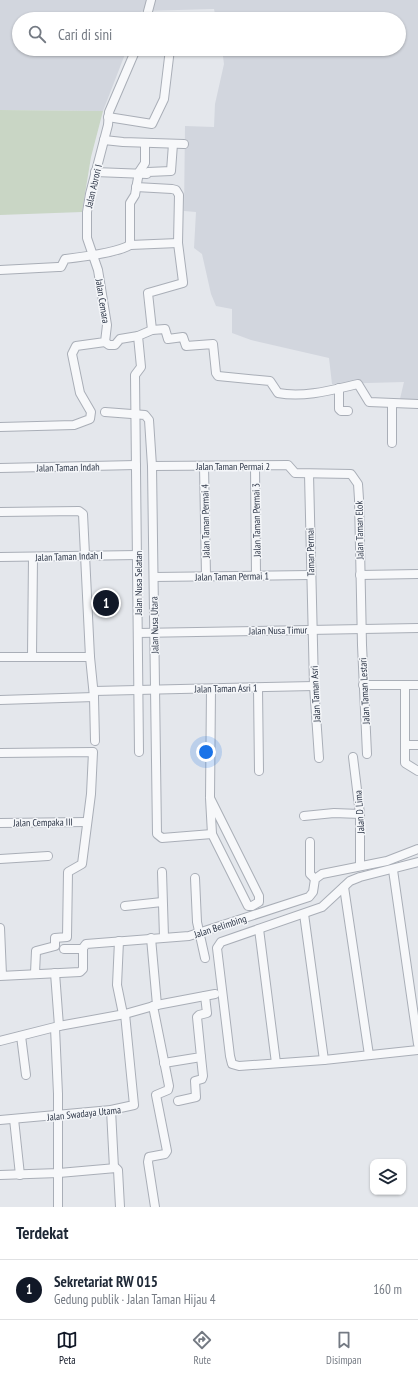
<!DOCTYPE html>
<html lang="id">
<head>
<meta charset="utf-8">
<style>
  :root { --surface:#fff; --page:#f6f6f7; --text:#1f2937; --muted:#747a83; --line:#e0e1e3; --accent:#111827 }
  body { margin:0; font-family:"PT Sans Narrow",sans-serif; background:var(--page); color:var(--text) }
  .controls { position:absolute; right:12px; bottom:12px; display:grid; overflow:hidden; border-radius:8px; box-shadow:0 1px 3px #0004 }
  .controls button { width:36px; height:36px; display:grid; place-items:center; padding:0; border:0; border-bottom:1px solid var(--line); background:var(--surface); color:var(--text); font:20px sans-serif }
  .you { position:absolute; left:206px; top:752px; width:14px; height:14px; margin:-10px; border:3px solid #fff; border-radius:50%; background:#1a73e8; box-shadow:0 0 0 6px #1a73e833 }
  .badge { display:grid; place-items:center; width:26px; height:26px; border-radius:50%; background:var(--accent); color:#fff; font-size:13px; font-weight:700 }
  .pin { position:absolute; translate:-50% -50%; border:2px solid #fff; box-shadow:0 1px 4px #0006 }
  .list { margin:0; padding:0; list-style:none }
  h2 { display:flex; justify-content:space-between; align-items:center; height:52px; margin:0; padding:0 16px; font-size:17px }
  h2 small { font-size:13px; font-weight:400; color:var(--muted) }
  .list li { display:grid; grid-template-columns:26px 1fr auto; gap:12px; align-items:center; box-sizing:border-box; height:60px; padding:0 16px; border-top:1px solid var(--line) }
  .list b { display:block; font-size:15px; white-space:nowrap }
  .list p { margin:0; font-size:13px; white-space:nowrap; color:var(--muted) }
  .list em { font-size:13px; font-style:normal; color:var(--muted) }
  .icon { flex:none; width:22px; height:22px; fill:none; stroke:currentColor; stroke-width:2; stroke-linecap:round; stroke-linejoin:round }
  .map { position:relative; flex:none; width:418px; height:1207px; overflow:hidden }
  .search { position:absolute; background:var(--surface); box-shadow:0 1px 3px #0004; left:12px; right:12px; top:12px; height:44px; display:flex; align-items:center; gap:10px; box-sizing:border-box; padding:0 14px; border-radius:22px; color:var(--muted); font-size:15px }
  .sheet { height:112px; background:var(--surface) }
  nav { display:flex; justify-content:space-around; align-items:center; box-sizing:border-box; height:56px; border-top:1px solid var(--line); background:var(--surface); font-size:11px; color:var(--muted) }
  nav a { display:grid; justify-items:center; gap:2px }
  nav .on { color:var(--accent) }
  .map>svg:first-child { display:block }
</style>
</head>
<body>
<div class="map">
<svg width="418" height="1207" viewBox="0 0 418 1207">
  <rect width="100%" height="100%" fill="#e4e7ec"/>
  <!-- built -->
  <path fill="#d2d6de" d="M 0,0 L 418,0 L 418,403 L 399,403 L 404,382 L 332,384 L 329,358 L 251,340 L 232,333 L 232,309 L 216,306 L 211,294 L 202,254 L 194,248 L 196,212 L 184,211 L 185,126 L 214,127 L 215,104 L 224,64 L 222,49 L 399,49 L 399,19 L 216,19 L 214,9 L 142,11 L 136,19 L 19,19 L 19,49 L 127,49 L 103,111 L 0,110 Z"/>
  <!-- green -->
  <path fill="#c9d6c5" d="M 0,110 L 103,111 L 91,157 L 82,212 L 0,215 Z"/>
  <g fill="none" stroke-linecap="round" stroke-linejoin="round">
    <defs>
      <g id="minor">
        <path d="M 146,19 L 151,0"/>
        <path d="M 108,117 L 152,124 L 164,99 L 170,49"/>
        <path d="M 104,140 L 123,142 L 184,144"/>
        <path d="M 95,172 L 147,174 L 148,172 L 171,171 L 173,144"/>
        <path d="M 136,187 L 172,189 L 176,190 L 179,195 L 178,243 L 183,282 L 183,283 L 148,293 L 152,330 L 138,336 L 141,367 L 135,375 L 139,752"/>
        <path d="M 130,245 L 130,203 L 135,195 L 139,172 L 145,163 L 145,143"/>
        <path d="M 0,270 L 58,267 L 61,267 L 65,259 C 82,257 117,253 130,245 L 178,243"/>
        <path d="M 152,330 L 165,329 L 168,339 L 183,337 L 186,346 L 213,344 L 216,373 L 218,376 L 270,381 L 278,393 C 304,398 332,390 358,384 L 369,402 L 418,404"/>
        <path d="M 105,342 L 109,345 L 115,345 L 120,339 L 138,336"/>
        <path d="M 339,388 L 339,409 L 341,411 L 348,411"/>
        <path d="M 392,404 L 392,443"/>
        <path d="M 105,412 L 145,415 L 149,420 L 152,466 L 157,834 L 162,838 L 212,834"/>
        <path d="M 0,427 L 74,425 L 90,419 L 91,412 L 80,393 L 72,354 L 76,346 L 105,342 L 107,325 L 98,270 L 87,238 L 87,212 L 90,194 L 108,125 L 109,112 L 136,49"/>
        <path d="M 152,466 L 288,465 L 295,473 L 351,474 L 358,484 L 359,499 L 362,645 L 367,754"/>
        <path d="M 204,466 L 206,576"/>
        <path d="M 255,466 L 256,575"/>
        <path d="M 0,468 L 136,465"/>
        <path d="M 309,474 L 314,686 L 319,758"/>
        <path d="M 0,512 L 79,511 L 83,514 L 90,657 L 94,697 L 95,741"/>
        <path d="M 0,557 L 138,555"/>
        <path d="M 360,575 L 418,574"/>
        <path d="M 154,577 L 310,575"/>
        <path d="M 138,633 L 418,628"/>
        <path d="M 32,656 L 33,557"/>
        <path d="M 0,657 L 90,657"/>
        <path d="M 363,685 L 418,685"/>
        <path d="M 405,685 L 405,763 L 418,771"/>
        <path d="M 258,688 L 259,771"/>
        <path d="M 94,691 L 314,686"/>
        <path d="M 0,700 L 94,697"/>
        <path d="M 405,745 L 418,745"/>
        <path d="M 0,753 L 93,752 L 91,794 L 82,864 L 68,872 L 67,937 L 55,938 L 55,946 L 36,951 L 35,973"/>
        <path d="M 353,757 L 360,814 L 360,866"/>
        <path d="M 210,798 L 259,896 L 259,902 L 252,906 L 248,906 L 212,834 L 210,798 L 211,689"/>
        <path d="M 304,816 L 334,813 L 360,814"/>
        <path d="M 0,823 L 87,822"/>
        <path d="M 310,842 L 310,874 L 315,879"/>
        <path d="M 0,859 L 48,856"/>
        <path d="M 418,862 L 360,877 L 350,881 L 322,907 L 221,942 L 217,948 L 230,1056 L 232,1064 L 239,1066 L 324,1060 L 418,1050"/>
        <path d="M 393,870 L 418,1044"/>
        <path d="M 162,872 L 164,937"/>
        <path d="M 195,878 L 197,922 L 205,958"/>
        <path d="M 344,887 L 369,1055"/>
        <path d="M 125,906 L 162,902"/>
        <path d="M 304,914 L 324,1060"/>
        <path d="M 0,928 L 2,975"/>
        <path d="M 259,929 L 276,1063"/>
        <path d="M 151,938 L 157,1005"/>
        <path d="M 119,941 L 117,985 L 123,1014"/>
        <path d="M 64,949 L 83,949"/>
        <path d="M 55,973 L 59,1026"/>
        <path d="M 0,976 L 80,972 L 83,969 L 83,948 L 86,944 L 189,936 L 309,897 L 313,892 L 315,879 L 322,874 L 387,861 L 418,849"/>
        <path d="M 153,1006 L 169,1086 L 168,1090 L 156,1095 L 167,1151 L 165,1154 L 149,1157 L 148,1162 L 155,1207"/>
        <path d="M 55,1028 L 58,1094 L 58,1207"/>
        <path d="M 21,1036 L 26,1075"/>
        <path d="M 0,1041 L 59,1026 L 125,1014 L 157,1005 L 215,994"/>
        <path d="M 164,1063 L 201,1057 L 197,1017 L 199,1015 L 207,1013 L 205,996"/>
        <path d="M 178,1101 L 196,1097 L 195,1081 L 202,1079 L 203,1076 L 201,1057"/>
        <path d="M 111,1110 L 114,1168"/>
        <path d="M 14,1119 L 20,1175"/>
        <path d="M 0,1120 L 111,1110 L 134,1105 L 125,1014"/>
        <path d="M 0,1175 L 59,1173 L 116,1168 L 118,1170 L 120,1207"/>
      </g>
    </defs>
    <!-- minor casing -->
    <use href="#minor" stroke="#a9aeb7" stroke-width="10"/>
    <!-- minor -->
    <use href="#minor" stroke="#f7f8fa" stroke-width="8"/>
  </g>
  <g text-anchor="middle" stroke-width="3" stroke-linejoin="round" paint-order="stroke">
    <!-- street labels -->
    <g font-size="10" fill="#2b3445" stroke="#f4f6f9">
      <text transform="translate(93 186) rotate(-77)" y="4">Jalan Abrori I</text>
      <text transform="translate(103 301) rotate(81)" y="4">Jalan Cemara</text>
      <text x="233" y="470">Jalan Taman Permai 2</text>
      <text transform="translate(68 467) rotate(-1)" y="4">Jalan Taman Indah</text>
      <text transform="translate(256 520) rotate(-91)" y="4">Jalan Taman Permai 3</text>
      <text transform="translate(205 521) rotate(-91)" y="4">Jalan Taman Permai 4</text>
      <text transform="translate(359 530) rotate(-91)" y="4">Jalan Taman Elok</text>
      <text transform="translate(310 552) rotate(-91)" y="4">Taman Permai</text>
      <text transform="translate(69 556) rotate(-2)" y="4">Jalan Taman Indah I</text>
      <text transform="translate(232 576) rotate(-1)" y="4">Jalan Taman Permai 1</text>
      <text transform="translate(138 583) rotate(-90)" y="4">Jalan Nusa Selatan</text>
      <text transform="translate(154 625) rotate(-91)" y="4">Jalan Nusa Utara</text>
      <text transform="translate(278 630) rotate(-1)" y="4">Jalan Nusa Timur</text>
      <text transform="translate(226 688) rotate(-1)" y="4">Jalan Taman Asri 1</text>
      <text transform="translate(364 691) rotate(-93)" y="4">Jalan Taman Lestari</text>
      <text transform="translate(315 694) rotate(-93)" y="4">Jalan Taman Asri</text>
      <text transform="translate(359 812) rotate(-94)" y="4">Jalan D Lima</text>
      <text transform="translate(43 822) rotate(-1)" y="4">Jalan Cempaka III</text>
      <text transform="translate(220 926) rotate(-18)" y="4">Jalan Belimbing</text>
      <text transform="translate(84 1113) rotate(-6)" y="4">Jalan Swadaya Utama</text>
    </g>
  </g>
</svg>
<div class="controls">
<button><svg class="icon" aria-label="layers" viewBox="0 0 24 24"><path d="M12 4l9 5-9 5-9-5zM3 14l9 5 9-5"/></svg></button>
</div>
<div class="you"></div>
<div class="pin badge" style="left:106px;top:603px">1</div>
<div class="search"><svg class="icon" aria-label="search" viewBox="0 0 24 24"><circle cx="10" cy="10" r="6"/><path d="M15 15l6 6"/></svg>Cari di sini</div>
</div>
<section class="sheet">
<h2>Terdekat<small></small></h2>
<ul class="list">
<li><span class="badge">1</span><div><b>Sekretariat RW 015</b><p>Gedung publik · Jalan Taman Hijau 4</p></div><em>160 m</em></li>
</ul>
</section>
<nav>
<a class="on"><svg class="icon" aria-label="map" viewBox="0 0 24 24"><path d="M3 6l6-2 6 2 6-2v14l-6 2-6-2-6 2zM9 4v14M15 6v14"/></svg>Peta</a>
<a><svg class="icon" aria-label="directions" viewBox="0 0 24 24"><path d="M12 3l9 9-9 9-9-9zM9 14v-3h6M13 9l2 2-2 2"/></svg>Rute</a>
<a><svg class="icon" aria-label="saved" viewBox="0 0 24 24"><path d="M7 4h10v16l-5-4-5 4z"/></svg>Disimpan</a>
</nav>
</body>
</html>
